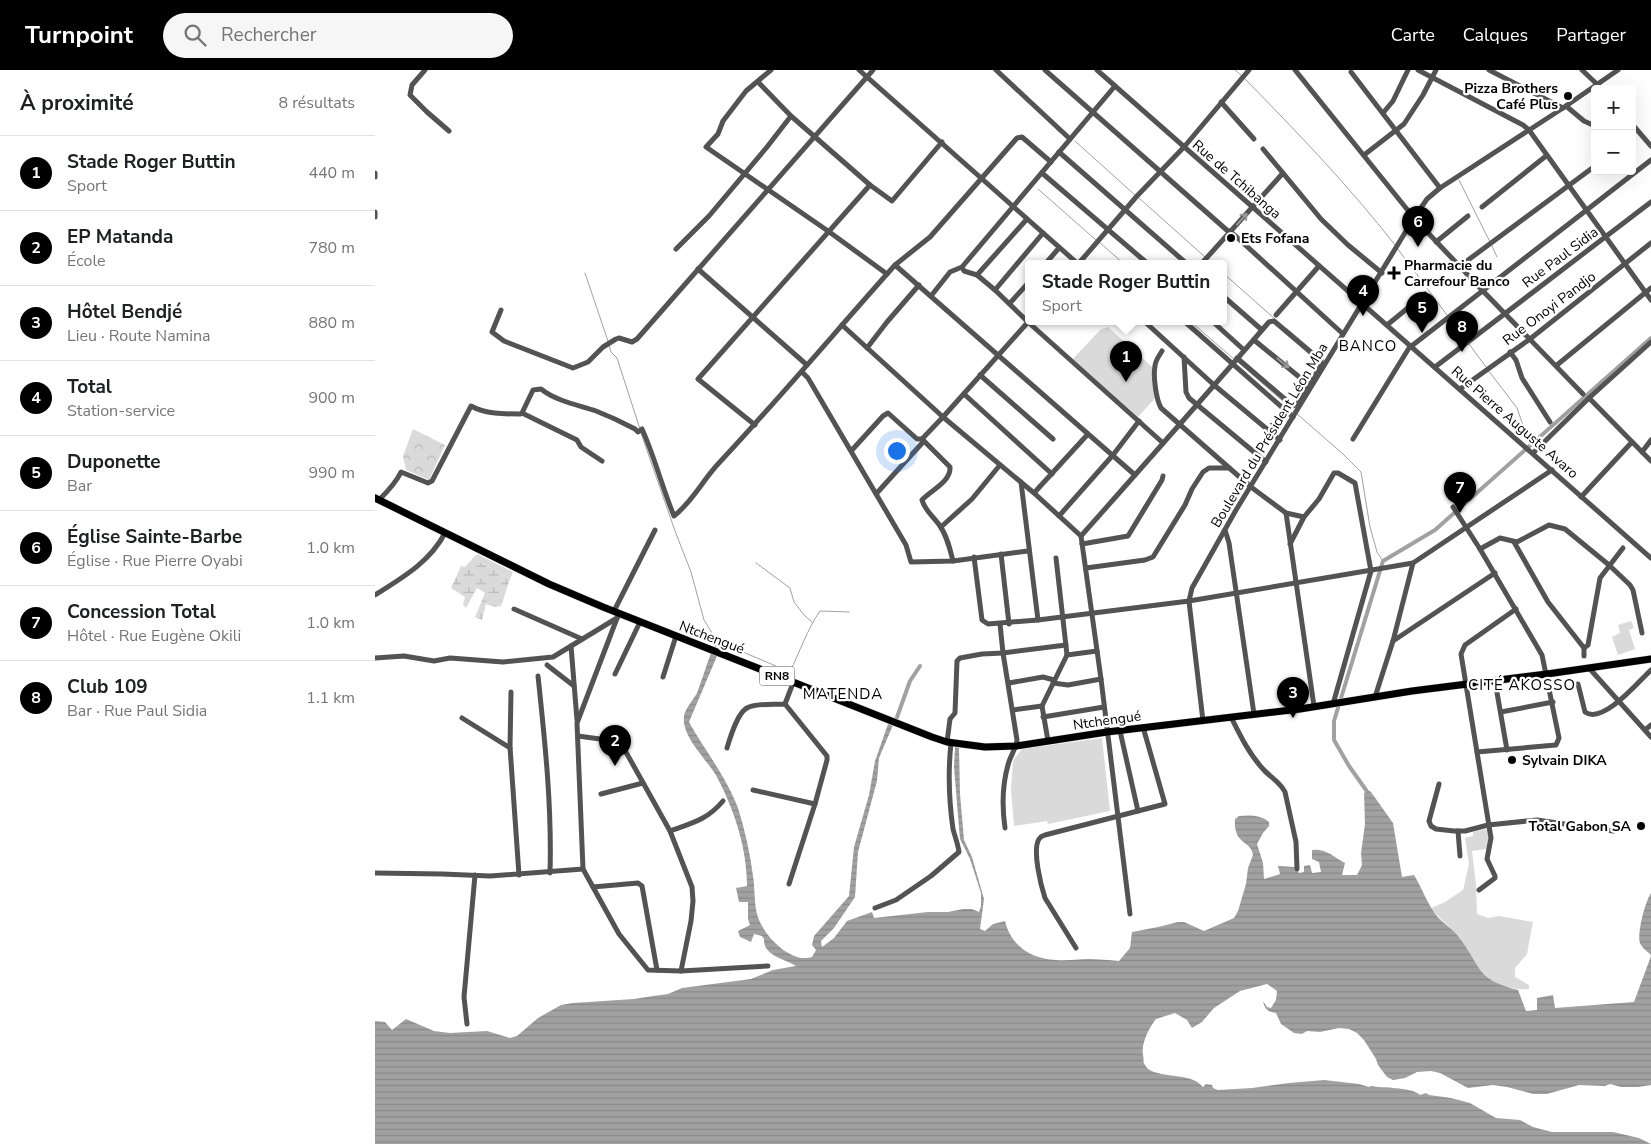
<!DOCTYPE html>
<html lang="fr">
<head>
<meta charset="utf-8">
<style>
  :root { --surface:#fff; --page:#f6f6f6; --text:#202124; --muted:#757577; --line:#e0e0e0; --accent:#000 }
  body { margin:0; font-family:"Nunito Sans",sans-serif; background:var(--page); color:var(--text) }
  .controls { position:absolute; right:15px; top:15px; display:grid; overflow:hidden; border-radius:5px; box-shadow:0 5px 20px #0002 }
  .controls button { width:45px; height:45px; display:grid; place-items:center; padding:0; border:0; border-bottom:1px solid var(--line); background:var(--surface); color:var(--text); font:25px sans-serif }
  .you { position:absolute; left:521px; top:380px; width:18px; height:18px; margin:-12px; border:4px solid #fff; border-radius:50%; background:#1a73e8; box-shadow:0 0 0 8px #1a73e833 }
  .badge { display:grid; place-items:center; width:32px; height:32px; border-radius:50%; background:var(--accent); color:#fff; font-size:16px; font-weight:700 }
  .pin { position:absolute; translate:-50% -41px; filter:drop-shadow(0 1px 2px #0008) }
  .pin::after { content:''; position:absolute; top:26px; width:18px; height:15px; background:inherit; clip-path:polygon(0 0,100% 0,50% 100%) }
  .popup { position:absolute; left:650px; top:190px; width:202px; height:65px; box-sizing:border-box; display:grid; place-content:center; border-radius:5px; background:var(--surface); filter:drop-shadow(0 1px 4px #0005); font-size:16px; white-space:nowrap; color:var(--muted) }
  .popup b { font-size:19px; color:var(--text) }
  .popup::after { content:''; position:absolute; left:50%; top:100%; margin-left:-10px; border:10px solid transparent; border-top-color:var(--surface) }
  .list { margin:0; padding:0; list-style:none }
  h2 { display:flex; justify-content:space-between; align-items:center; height:65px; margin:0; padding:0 20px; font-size:21px }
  h2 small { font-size:16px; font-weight:400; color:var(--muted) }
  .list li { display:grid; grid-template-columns:32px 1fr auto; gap:15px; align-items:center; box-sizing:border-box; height:75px; padding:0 20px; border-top:1px solid var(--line) }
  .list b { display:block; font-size:19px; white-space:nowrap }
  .list p { margin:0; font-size:16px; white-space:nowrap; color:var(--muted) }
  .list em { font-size:16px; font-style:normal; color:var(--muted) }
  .icon { flex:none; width:28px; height:28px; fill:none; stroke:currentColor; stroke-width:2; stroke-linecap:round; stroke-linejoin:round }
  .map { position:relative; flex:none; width:1276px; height:1074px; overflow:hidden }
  header { display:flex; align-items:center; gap:30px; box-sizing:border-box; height:70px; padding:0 25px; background:var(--accent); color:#fff }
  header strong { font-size:24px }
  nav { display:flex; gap:28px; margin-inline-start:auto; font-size:18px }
  .search { width:350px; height:45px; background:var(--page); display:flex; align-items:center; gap:12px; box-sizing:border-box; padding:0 18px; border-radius:28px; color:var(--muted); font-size:19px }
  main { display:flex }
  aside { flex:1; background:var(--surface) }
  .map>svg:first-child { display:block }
</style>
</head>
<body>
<header>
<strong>Turnpoint</strong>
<div class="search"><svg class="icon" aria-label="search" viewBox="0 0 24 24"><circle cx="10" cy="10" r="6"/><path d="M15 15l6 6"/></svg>Rechercher</div>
<nav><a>Carte</a><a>Calques</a><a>Partager</a></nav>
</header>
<main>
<aside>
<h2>À proximité<small>8 résultats</small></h2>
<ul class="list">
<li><span class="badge">1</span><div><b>Stade Roger Buttin</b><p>Sport</p></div><em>440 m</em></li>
<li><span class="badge">2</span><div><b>EP Matanda</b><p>École</p></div><em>780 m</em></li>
<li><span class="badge">3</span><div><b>Hôtel Bendjé</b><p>Lieu · Route Namina</p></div><em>880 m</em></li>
<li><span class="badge">4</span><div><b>Total</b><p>Station-service</p></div><em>900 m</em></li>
<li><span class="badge">5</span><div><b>Duponette</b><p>Bar</p></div><em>990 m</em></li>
<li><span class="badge">6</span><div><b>Église Sainte-Barbe</b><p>Église · Rue Pierre Oyabi</p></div><em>1.0 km</em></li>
<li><span class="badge">7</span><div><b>Concession Total</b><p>Hôtel · Rue Eugène Okili</p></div><em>1.0 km</em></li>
<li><span class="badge">8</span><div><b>Club 109</b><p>Bar · Rue Paul Sidia</p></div><em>1.1 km</em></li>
</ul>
</aside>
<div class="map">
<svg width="1276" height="1074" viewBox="0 0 1276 1074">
  <defs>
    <pattern id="forest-crowns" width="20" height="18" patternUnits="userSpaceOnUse" patternTransform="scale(1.25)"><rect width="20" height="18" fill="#dadada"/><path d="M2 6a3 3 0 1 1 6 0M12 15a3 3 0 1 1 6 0" fill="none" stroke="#b9b9b9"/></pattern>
    <pattern id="wetland-marsh" width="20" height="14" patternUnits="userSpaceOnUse" patternTransform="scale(1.25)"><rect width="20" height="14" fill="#dadada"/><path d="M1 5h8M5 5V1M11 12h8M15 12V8" fill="none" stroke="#b9b9b9"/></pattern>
    <pattern id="water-rules" width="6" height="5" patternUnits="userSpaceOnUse" patternTransform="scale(1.25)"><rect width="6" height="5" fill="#a1a1a1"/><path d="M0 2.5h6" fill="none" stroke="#898989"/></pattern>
  </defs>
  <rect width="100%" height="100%" fill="#fff"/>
  <!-- grass -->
  <g fill="#dadada">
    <path d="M 733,257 L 777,297 L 781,327 L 763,347 L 698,289 L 725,260 Z"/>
    <path d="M 102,484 L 138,502 L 135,509 L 98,488 Z"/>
    <path d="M 1256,551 L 1259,558 L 1254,560 L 1260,579 L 1243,585 L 1237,567 L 1245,563 L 1243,555 Z"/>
    <path d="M 727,668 L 735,741 L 673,754 L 672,751 L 639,756 L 636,719 L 638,691 L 647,679 Z"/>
    <path d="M 1116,758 L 1116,778 L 1097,781 L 1101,814 L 1102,844 L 1113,848 L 1124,846 L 1158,852 L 1152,884 L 1140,898 L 1140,907 L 1154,915 L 1154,919 C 1132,921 1113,912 1100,893 C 1094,885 1090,875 1083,866 C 1075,856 1064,849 1056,838 L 1070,832 L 1088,820 L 1094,794 L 1090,768 L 1098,766 L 1098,762 Z"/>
  </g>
  <!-- forest -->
  <path fill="url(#forest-crowns)" d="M 38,359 L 70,375 L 54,410 L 31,400 L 28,386 Z"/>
  <!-- wetland -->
  <path fill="url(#wetland-marsh)" d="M 98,488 L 135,509 L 126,536 L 120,537 L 111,534 L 107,550 L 100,547 L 110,523 L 102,518 L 91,538 L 88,534 L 90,527 L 76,518 L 86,496 L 90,497 Z"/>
  <!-- water -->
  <g fill="url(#water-rules)">
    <path d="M 336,583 L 342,586 L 314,652 C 330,681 351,706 363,738 C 370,760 375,783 378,806 C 380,818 379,832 382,844 C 387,864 415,894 437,887 L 441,880 L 437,875 L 439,866 L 474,826 L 479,777 L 494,725 L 500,691 L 513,654 L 518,655 L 504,688 L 502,711 L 483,782 L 480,827 L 459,858 L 446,871 L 447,877 L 459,868 L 472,851 L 497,842 L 499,848 L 553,842 L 573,842 L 588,839 L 597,839 L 604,842 L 606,836 L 606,823 L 595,789 L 585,769 L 579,697 L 580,677 L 584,678 L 585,724 L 589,770 L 597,787 L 609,829 L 605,859 L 610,861 L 618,854 L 630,851 C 636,876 656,889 681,890 C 692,891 702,889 713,889 C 723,889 734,890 744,891 L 755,878 L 757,862 L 783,857 L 803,852 L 809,852 L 829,861 L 859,848 L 863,841 L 871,814 L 873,798 L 878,785 C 876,770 858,775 860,749 L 864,746 C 874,745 886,745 894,752 L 894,756 L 888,763 L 882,774 L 888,793 L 889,809 L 905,804 L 903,796 L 920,797 L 924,803 L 929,802 L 929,796 L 935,795 L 937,803 L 946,802 L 944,792 L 937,789 L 937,780 C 950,778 959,787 970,793 L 967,805 L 982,805 L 987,795 L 986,783 L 990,754 L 989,723 L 993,720 L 996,722 L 1018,753 L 1027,807 L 1039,805 C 1047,818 1052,833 1061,845 C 1067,853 1077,858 1083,866 C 1107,897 1100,909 1143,920 L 1151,941 L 1162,940 L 1162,928 L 1178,925 L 1180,938 L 1259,932 L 1276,886 L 1276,1015 L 1263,1017 L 1246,1017 L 1235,1014 L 1230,1016 L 1204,1015 L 1172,1024 L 1158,1024 L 1132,1017 L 1118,1015 L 1093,1018 L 1065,1003 L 1056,1001 L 1042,1002 L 1030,1008 L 1018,1010 L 1012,1007 L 1003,995 L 1001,989 L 989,970 L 982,963 L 974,959 L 964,958 L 945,962 L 932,961 L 927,964 L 919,963 L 906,954 L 901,943 C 892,941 890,940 888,931 L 892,937 L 896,938 L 901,930 L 902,921 L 892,914 L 865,921 L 839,938 L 827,952 L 817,958 L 812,950 L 800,943 L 781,949 C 774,958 766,973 768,985 C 769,988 768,991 769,993 C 775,1011 815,1000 828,1017 L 831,1014 L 837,1015 L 838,1018 L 843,1020 L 877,1018 L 914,1013 L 949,1010 L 984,1014 L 994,1017 L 996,1016 C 1008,1018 1037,1017 1045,1025 L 1051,1023 L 1054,1025 L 1076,1028 L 1095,1033 L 1121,1048 L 1145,1050 L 1158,1057 L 1177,1062 L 1238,1062 L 1264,1068 L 1276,1074 L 0,1074 L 0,951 L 10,952 L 17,960 L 31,949 L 59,961 L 75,963 L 112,961 L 135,968 L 142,966 L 163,948 L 186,935 L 198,933 L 259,929 L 278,926 L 293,924 L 307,918 L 376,909 L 398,900 L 421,896 C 410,889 388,886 389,869 L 387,866 L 379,864 L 376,872 L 365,867 L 363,861 L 375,855 L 373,849 L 373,832 L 364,832 L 361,818 L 372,816 C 372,779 360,742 343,709 C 335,692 306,668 309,646 C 310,639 318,630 322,623 C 327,610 331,596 336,583 Z"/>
    <path d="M 1276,823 L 1276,885 C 1272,881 1267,878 1265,873 C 1262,863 1270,832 1276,823 Z"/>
  </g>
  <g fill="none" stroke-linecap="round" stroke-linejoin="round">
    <!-- stream -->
    <g stroke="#a1a1a1" stroke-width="1">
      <path d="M 860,0 L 867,6"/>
      <path d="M 870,9 C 922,62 974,116 1020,175"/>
      <path d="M 700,71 L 761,126"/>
      <path d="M 1084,110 L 1115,172"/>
      <path d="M 663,119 L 721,170"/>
      <path d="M 764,128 L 830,187"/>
      <path d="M 724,172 L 748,193"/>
      <path d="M 1117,176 L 1122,187"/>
      <path d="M 1022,178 L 1072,245"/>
      <path d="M 833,190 L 837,193"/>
      <path d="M 210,203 L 233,271"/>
      <path d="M 848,203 L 900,249"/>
      <path d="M 1075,248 L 1092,271"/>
      <path d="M 815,251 L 860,290"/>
      <path d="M 911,258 L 950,291"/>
      <path d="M 1094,274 L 1111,297"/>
      <path d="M 234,275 L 236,282 L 242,288 L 265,359"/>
      <path d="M 863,292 L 918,340"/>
      <path d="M 1113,300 L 1142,338 L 1152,367 L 1159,373"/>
      <path d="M 921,343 L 968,384 L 986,402 L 995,457 L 1002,482 L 1008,491"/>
      <path d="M 266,363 L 300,461 L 316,502 L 329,550 L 342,571"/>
      <path d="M 381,493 L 415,518 L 419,532 L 429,545 L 437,552"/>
      <path d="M 340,578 L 342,571 L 415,602 C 424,583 433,558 445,541 L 474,542"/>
    </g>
    <!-- canal -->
    <g stroke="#a1a1a1" stroke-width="4">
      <path d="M 521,650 L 535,611 L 545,596"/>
      <path d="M 991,720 L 974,696 L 959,670 L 959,651 L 1008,491 L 1060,460 L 1276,268"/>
    </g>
    <defs>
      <path id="major" d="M 0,428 L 174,514 L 228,537 L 557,667 L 572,672 L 610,677 L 641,676 L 732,662 L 925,639 L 1037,621 L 1172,604 L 1276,589"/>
    </defs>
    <!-- major casing -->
    <use href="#major" stroke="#dbdbdb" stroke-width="8"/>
    <!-- minor -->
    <g stroke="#535353" stroke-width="5">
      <path d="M 50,0 L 37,15 L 35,25 L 52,42 L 74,61"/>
      <path d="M 396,0 L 371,21 L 348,51 L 343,64 L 331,77 L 453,161 L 512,204 L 520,195 L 760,405"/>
      <path d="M 484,0 L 702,193"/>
      <path d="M 621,0 L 695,69"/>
      <path d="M 670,0 L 854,162"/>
      <path d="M 722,0 L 1276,488"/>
      <path d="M 920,0 L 1039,148 L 1107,220 L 1208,324"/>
      <path d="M 1043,0 L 1148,55 L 1154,60 L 1276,230"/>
      <path d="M 1114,0 L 1188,38"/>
      <path d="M 1207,0 L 1227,19"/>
      <path d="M 976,2 L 1065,118"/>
      <path d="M 383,12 L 416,46 L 495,115 L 517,131 L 567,72"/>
      <path d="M 740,16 L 587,197 L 589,201 L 602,205 L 620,220 L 653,252 L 788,373"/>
      <path d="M 846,32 L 879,69"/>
      <path d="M 1191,36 L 1209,51 L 1220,56"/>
      <path d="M 1008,43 L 1018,31 L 1033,0"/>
      <path d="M 1257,54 L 1276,76"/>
      <path d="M 888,79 L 946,149 L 973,175 L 1007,203"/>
      <path d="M 684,82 L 811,193"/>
      <path d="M 989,85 L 1029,54 L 1048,25 L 1061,0"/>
      <path d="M 0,103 L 0,107"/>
      <path d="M 667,103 L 772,193"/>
      <path d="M 1107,137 L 1171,86"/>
      <path d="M 0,142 L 0,147"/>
      <path d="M 855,161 L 968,264"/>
      <path d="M 1061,172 L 1093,146"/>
      <path d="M 301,179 L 334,146 L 392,77 L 416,46"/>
      <path d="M 671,193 L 684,178"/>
      <path d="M 704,193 L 762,126 L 809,77 L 874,0"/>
      <path d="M 827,193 L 908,103"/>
      <path d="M 520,195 L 555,167 L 642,68 L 647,67 L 676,92"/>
      <path d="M 1085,196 L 1220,96"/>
      <path d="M 323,199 L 432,295"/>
      <path d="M 602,205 L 652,149"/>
      <path d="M 620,220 L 668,163"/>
      <path d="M 556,226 L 575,202 L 587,197"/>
      <path d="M 848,226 L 887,260"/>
      <path d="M 635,233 L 654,212"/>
      <path d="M 126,240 L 117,262 L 129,271 L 198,298 L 213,292 L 228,277 L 241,269 L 244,268 L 257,272 L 262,269 L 498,0"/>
      <path d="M 901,245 L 944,196"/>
      <path d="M 769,251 L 839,315 L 905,370"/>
      <path d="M 809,251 L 918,347"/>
      <path d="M 837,251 L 869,280"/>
      <path d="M 467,255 L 568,347 L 659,423 L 706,466 L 726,609 L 755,844"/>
      <path d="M 1012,255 L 1050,224"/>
      <path d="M 879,270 L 934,315"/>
      <path d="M 492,278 L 512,252 L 544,215"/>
      <path d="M 787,281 C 784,286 780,291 780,296 C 778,306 781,329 786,338 L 876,417 L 911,443 L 929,447"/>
      <path d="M 1135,282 L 1141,290 L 1147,308 L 1175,352"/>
      <path d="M 809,287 L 811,322 L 814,328 L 891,392"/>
      <path d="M 1182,295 L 1276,218"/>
      <path d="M 1060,297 L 1276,132"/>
      <path d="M 427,302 L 433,308 L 531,475 L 536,492 L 578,491 L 653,481"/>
      <path d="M 605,305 L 678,369"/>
      <path d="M 1085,319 L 1155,269 L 1276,173"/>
      <path d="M 589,324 L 677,404"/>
      <path d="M 1214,328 L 1276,391"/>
      <path d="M 147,343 L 202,370 L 206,377 L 227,391"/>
      <path d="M 380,355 L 323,309 L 495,115"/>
      <path d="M 547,369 L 575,397 C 576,412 556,420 547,430 C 550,441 559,447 565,456 C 572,466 575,479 578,491"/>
      <path d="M 978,369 L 1034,278 L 1276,90"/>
      <path d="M 477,380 L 508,346 L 513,343 L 542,369 L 547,369 L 568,347 L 654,251"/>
      <path d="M 1267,382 L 1276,370"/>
      <path d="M 1158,383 L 1214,328 L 1276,272"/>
      <path d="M 646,412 L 663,550"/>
      <path d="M 659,423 L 713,364"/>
      <path d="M 501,424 L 549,371"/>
      <path d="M 1206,427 L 1257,372"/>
      <path d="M 4,430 C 12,422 21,413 26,402 L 53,413 L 57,411 L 96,336 C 110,344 129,344 145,344 L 147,343 L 158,320 L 166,319 C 181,331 203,335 221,341 C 234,346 247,352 260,359 L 263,362 L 267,359 C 280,388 287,417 299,446 C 317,432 328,410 343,394 C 401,332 456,267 512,204"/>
      <path d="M 1078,437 L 1105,479 L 1167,585 L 1184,668 L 1181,675 L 1102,682"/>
      <path d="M 911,443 L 939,636"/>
      <path d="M 684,446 L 738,385 L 764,351"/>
      <path d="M 566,457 L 597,429 L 625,395"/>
      <path d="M 850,460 L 854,473 L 879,644"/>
      <path d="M 706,466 C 769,395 832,324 894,252 L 899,251 L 946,291 L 947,294 L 921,335 L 918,336 L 862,288"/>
      <path d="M 1139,472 L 1173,532 L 1209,578 L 1209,586"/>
      <path d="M 707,474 L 753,466 L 787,410 L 788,406"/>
      <path d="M 915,474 L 929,447 L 944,429 L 959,403 L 963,403 L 980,413 L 996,501 L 958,634"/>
      <path d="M 1105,479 L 1125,468 L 1142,472 L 1174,455 L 1190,459 L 1234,495 L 1255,515 L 1258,520 L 1267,563"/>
      <path d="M 626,484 L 634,554"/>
      <path d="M 599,487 L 607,550 L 613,554 L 663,550 L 814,531 L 1038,493 L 1177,400"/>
      <path d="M 711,498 L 770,490 L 778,487 L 810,435 L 817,419 L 828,402 L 834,398 L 854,398"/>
      <path d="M 0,525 C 27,508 55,492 70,463"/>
      <path d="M 139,539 L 207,569"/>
      <path d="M 239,541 L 280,460"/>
      <path d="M 244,543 L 202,653 L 208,799 L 244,864 L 273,900 L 306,901 L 393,896"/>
      <path d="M 1018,571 L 1120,503"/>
      <path d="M 196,576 L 202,650"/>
      <path d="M 1209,578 L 1213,575 L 1225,508 L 1248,478"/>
      <path d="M 692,585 L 722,581"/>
      <path d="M 0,588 L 29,586 L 59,591 L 75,588 L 128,592 L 178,587 L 242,548"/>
      <path d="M 172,595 L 199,616"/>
      <path d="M 1214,598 L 1276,667"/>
      <path d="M 240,604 L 265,552"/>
      <path d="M 163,606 C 170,672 177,737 175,803"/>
      <path d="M 288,607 L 301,566"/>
      <path d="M 1120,611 L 1132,680"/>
      <path d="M 634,613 L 668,607 L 679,610"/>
      <path d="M 678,613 L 693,615 L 726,609"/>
      <path d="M 1203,614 L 1210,642 C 1228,655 1264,611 1276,600"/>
      <path d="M 136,622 L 135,677 L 144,805"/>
      <path d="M 1000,627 L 1018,571 L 1038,493"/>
      <path d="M 410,634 L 452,686 L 452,690 L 440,734 L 414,814"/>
      <path d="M 410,634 L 418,613"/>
      <path d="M 638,640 L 667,636"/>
      <path d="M 1126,642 L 1178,632"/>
      <path d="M 668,647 L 729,637"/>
      <path d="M 856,647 C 865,665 874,684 888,699 C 895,707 905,712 910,722 L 921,772 L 922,799"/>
      <path d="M 87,648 L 135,678"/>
      <path d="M 828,651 L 815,540 L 814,531 L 817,518 L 861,440 L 1039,148 L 1052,129 L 1065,118 L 1188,38 L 1243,0"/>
      <path d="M 1270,660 L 1276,655"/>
      <path d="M 745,661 L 763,741"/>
      <path d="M 203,666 L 225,669 L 247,675 L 295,761 L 317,817 L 318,831 L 316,851 L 306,901"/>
      <path d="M 673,671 L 667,636 L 692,585 L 681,488"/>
      <path d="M 572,672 L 575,649 L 580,643 L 582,591 L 585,588 L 607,584 L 628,583 L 625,554"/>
      <path d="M 352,678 C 355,668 363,640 374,637 C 385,633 399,635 410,634"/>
      <path d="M 1064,714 L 1054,751 L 1056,756 L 1061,759 L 1079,761 L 1090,761 L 1113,755 L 1162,750 L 1238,761 L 1245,759 L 1250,753"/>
      <path d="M 378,720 L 440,734"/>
      <path d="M 226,724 L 268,713"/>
      <path d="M 630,758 C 627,737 627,716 633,695 C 635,686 641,679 642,670 L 628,583 L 691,575"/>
      <path d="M 295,761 C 317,753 332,750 348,731"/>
      <path d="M 1083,761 L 1085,786"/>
      <path d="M 0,803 L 67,804 L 115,806 L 208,799"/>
      <path d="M 218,817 L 263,813 L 267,816 L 282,900"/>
      <path d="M 1104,820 L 1120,808 L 1120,806 L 1112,789 L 1116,768 L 1086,584 L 1090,575 L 1141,539"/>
      <path d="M 500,838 L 521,830 L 556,806 L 584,782 C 583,774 580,767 578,759 C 574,731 573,701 576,673"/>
      <path d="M 701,878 L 670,828 C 666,816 657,780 664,769 C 666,766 667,766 670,765 L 790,734 L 768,657"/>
      <path d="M 92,954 L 89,927 L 100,805"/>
    </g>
    <!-- major -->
    <use href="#major" stroke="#000" stroke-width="7"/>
  </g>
  <!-- one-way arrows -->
  <defs><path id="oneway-shaft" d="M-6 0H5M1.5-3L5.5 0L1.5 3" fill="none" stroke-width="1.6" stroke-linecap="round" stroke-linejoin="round" transform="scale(1.25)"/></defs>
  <g stroke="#989898">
    <use href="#oneway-shaft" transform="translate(867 149) rotate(-48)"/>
    <use href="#oneway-shaft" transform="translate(908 293) rotate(39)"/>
  </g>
  <!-- markers -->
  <g fill="#000" stroke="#fff" stroke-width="2">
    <circle cx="1193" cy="26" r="5"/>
    <circle cx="856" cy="168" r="5"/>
    <path d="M1016.5 195.5h5v5h5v5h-5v5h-5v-5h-5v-5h5z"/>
    <circle cx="1137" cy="690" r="5"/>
    <circle cx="1266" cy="756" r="5"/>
  </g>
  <g text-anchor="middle" stroke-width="4.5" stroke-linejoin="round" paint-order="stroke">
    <!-- shield labels -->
    <rect fill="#fff" stroke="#4c4c4c" stroke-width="1" x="384.5" y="596.5" width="35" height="19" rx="4"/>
    <g font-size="12" font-weight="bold" fill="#000">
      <text x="402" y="610">RN8</text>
    </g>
    <!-- poi labels -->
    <g font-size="14" font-weight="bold" fill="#000" stroke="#fff" text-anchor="start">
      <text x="1183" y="23" text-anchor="end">Pizza Brothers<tspan x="1183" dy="16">Café Plus</tspan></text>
      <text x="866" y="173">Ets Fofana</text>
      <text x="1029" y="200">Pharmacie du<tspan x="1029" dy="16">Carrefour Banco</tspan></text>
      <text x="1147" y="695">Sylvain DIKA</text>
      <text x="1256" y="761" text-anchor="end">Total Gabon SA</text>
    </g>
    <!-- street labels -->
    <g font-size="14" fill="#000" stroke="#fff">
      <text transform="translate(862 109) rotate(41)" y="5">Rue de Tchibanga</text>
      <text transform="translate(1185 187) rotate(-37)" y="5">Rue Paul Sidia</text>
      <text transform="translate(1174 238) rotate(-37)" y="5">Rue Onoyi Pandjo</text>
      <text transform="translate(1140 352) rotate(41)" y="5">Rue Pierre Auguste Avaro</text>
      <text transform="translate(894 365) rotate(-59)" y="5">Boulevard du Président Léon Mba</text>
      <text transform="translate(337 567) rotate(21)" y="5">Ntchengué</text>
      <text transform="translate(732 650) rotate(-8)" y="5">Ntchengué</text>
    </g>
    <!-- neighbourhood labels -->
    <g font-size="15" letter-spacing="1" fill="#000" stroke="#fff">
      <text x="993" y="281">BANCO</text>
      <text x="1147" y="620">CITÉ AKOSSO</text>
      <text x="468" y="629">MATENDA</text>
    </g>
  </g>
</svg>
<div class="controls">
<button>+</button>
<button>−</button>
</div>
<div class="you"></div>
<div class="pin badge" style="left:751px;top:312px">1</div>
<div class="popup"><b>Stade Roger Buttin</b>Sport</div>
<div class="pin badge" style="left:240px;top:696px">2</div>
<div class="pin badge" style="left:918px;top:648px">3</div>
<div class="pin badge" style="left:988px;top:246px">4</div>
<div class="pin badge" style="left:1047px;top:263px">5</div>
<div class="pin badge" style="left:1043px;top:177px">6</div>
<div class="pin badge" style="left:1085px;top:443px">7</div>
<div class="pin badge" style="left:1087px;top:282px">8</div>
</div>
</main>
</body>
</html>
